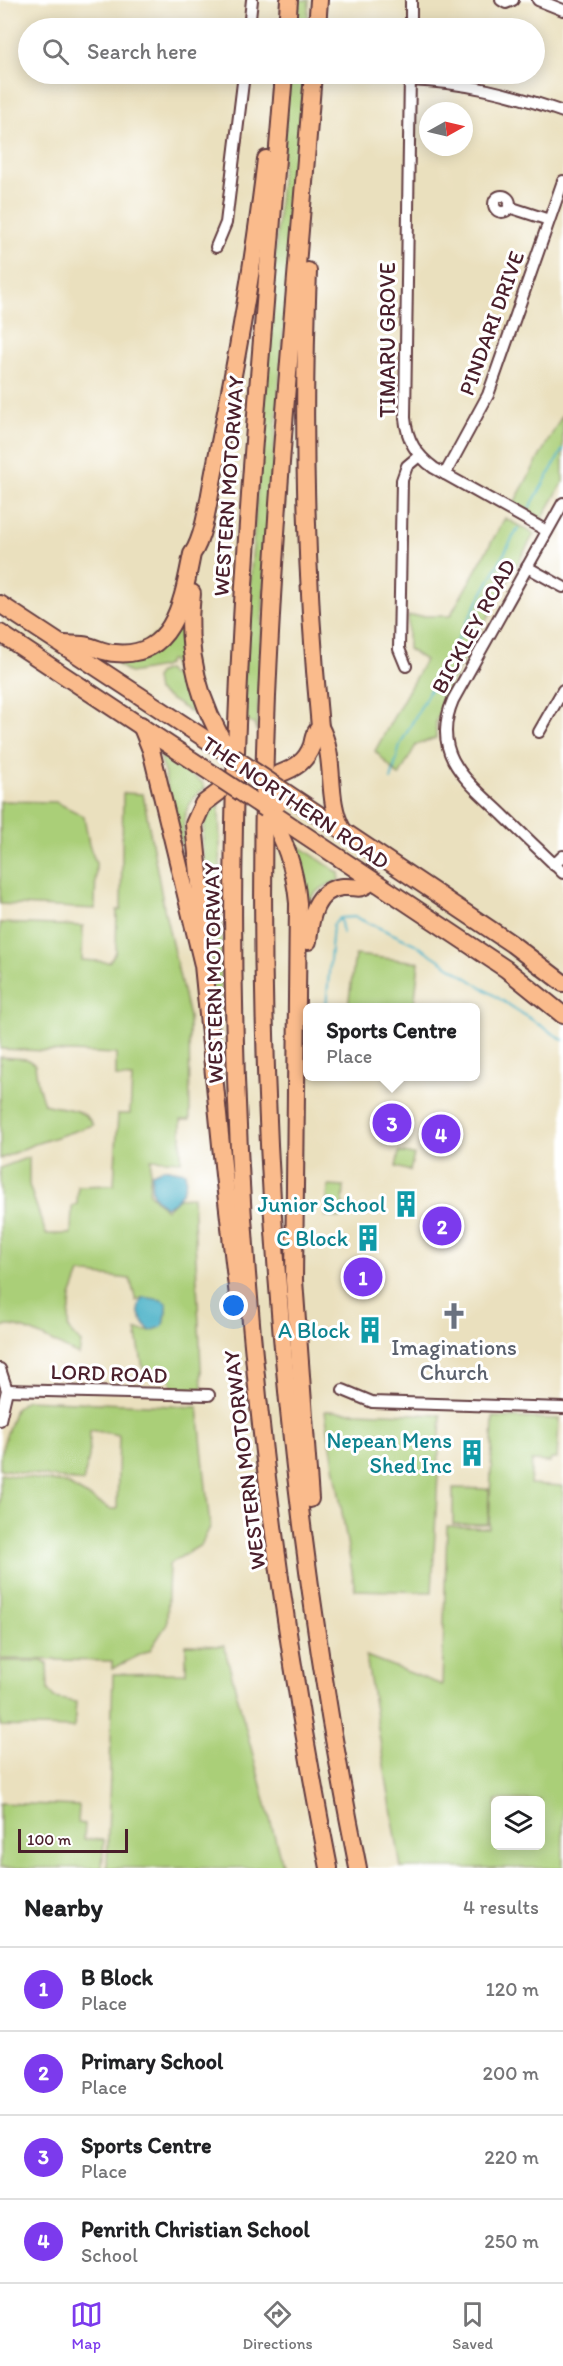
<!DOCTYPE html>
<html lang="en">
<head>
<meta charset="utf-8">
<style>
  :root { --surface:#fff; --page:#f6f6f6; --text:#202124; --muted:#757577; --line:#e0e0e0; --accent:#7c3aed }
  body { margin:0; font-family:Itim,sans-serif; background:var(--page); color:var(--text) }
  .controls { position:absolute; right:18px; bottom:18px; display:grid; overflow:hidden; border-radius:9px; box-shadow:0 3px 15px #0003 }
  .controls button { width:54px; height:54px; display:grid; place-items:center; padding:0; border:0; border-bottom:2px solid var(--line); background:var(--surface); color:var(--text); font:30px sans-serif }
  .compass { position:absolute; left:419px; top:102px; width:54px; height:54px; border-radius:50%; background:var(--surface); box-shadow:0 3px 15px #0003; rotate:82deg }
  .scale { position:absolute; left:18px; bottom:15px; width:110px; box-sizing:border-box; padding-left:6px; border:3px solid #4a1f2b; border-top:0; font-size:16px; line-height:21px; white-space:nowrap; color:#4a1f2b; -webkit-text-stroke:4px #fff; paint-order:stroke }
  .you { position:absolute; left:234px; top:1306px; width:21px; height:21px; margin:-15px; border:4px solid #fff; border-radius:50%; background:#1a73e8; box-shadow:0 0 0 9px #1a73e833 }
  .badge { display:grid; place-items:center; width:39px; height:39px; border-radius:50%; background:var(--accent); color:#fff; font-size:20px; font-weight:700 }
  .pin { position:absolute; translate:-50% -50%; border:3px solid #fff; box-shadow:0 2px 6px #0006 }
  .popup { position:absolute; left:303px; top:1003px; width:177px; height:78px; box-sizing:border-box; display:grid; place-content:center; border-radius:9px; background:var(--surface); filter:drop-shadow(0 2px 4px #0005); font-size:20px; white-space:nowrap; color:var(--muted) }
  .popup b { font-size:22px; color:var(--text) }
  .popup::after { content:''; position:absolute; left:50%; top:100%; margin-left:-12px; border:12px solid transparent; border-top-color:var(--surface) }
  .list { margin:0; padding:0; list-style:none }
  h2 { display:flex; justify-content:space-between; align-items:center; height:78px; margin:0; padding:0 24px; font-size:26px }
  h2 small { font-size:20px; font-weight:400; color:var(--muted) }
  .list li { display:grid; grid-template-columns:39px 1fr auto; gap:18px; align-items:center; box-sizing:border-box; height:84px; padding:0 24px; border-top:2px solid var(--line) }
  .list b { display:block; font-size:22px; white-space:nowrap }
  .list p { margin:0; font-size:20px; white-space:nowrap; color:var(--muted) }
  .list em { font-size:20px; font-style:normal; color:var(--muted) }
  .icon { flex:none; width:33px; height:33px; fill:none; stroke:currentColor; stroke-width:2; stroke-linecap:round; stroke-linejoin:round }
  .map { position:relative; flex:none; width:563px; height:1868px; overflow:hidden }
  .search { position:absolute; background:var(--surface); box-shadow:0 3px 15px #0003; left:18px; right:18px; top:18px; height:66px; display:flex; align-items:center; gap:15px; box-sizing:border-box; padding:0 21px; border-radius:33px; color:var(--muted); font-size:22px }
  .sheet { height:414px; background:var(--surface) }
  nav { display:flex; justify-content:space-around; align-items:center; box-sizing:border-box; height:84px; border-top:2px solid var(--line); background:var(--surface); font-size:16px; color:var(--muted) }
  nav a { display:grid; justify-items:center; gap:3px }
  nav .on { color:var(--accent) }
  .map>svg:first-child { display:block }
</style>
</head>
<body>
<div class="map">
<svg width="563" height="1868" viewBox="0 0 563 1868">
  <rect width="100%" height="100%" fill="#fff"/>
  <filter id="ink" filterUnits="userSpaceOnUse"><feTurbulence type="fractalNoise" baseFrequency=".0167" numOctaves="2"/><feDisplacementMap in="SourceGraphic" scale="12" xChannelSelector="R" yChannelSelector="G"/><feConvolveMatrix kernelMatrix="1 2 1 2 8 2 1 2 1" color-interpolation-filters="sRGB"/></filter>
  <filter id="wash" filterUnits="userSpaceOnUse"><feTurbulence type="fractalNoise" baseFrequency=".008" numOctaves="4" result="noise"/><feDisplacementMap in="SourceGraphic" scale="24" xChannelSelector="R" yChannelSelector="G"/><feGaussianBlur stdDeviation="1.35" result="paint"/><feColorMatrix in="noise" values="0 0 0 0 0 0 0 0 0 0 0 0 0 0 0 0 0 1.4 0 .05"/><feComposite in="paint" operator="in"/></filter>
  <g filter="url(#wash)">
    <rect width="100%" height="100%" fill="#eae0be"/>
    <!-- green -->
    <g fill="#aacf78" stroke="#7a7752" stroke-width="1.5" fill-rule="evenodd">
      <path d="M 295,0 L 309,0 L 307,28 L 293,28 Z"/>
      <path d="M 289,74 L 304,74 L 265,565 L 257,732 L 254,724 L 246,721 L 243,676 Z"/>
      <path d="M 563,414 L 563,482 L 542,519 L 514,503 Z"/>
      <path d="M 505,518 L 534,534 L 444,696 L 436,721 L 436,738 L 416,745 L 399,776 L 375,751 L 425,660 L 408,649 L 408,616 L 450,616 Z"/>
      <path d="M 182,617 L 204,720 L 203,720 L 157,691 L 155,678 L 159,673 L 167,670 L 171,675 L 175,674 L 172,660 L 169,660 L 167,665 L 162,667 L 130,673 L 119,666 L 118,660 Z"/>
      <path d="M 160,755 L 202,782 L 205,788 C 173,809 185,846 189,878 Z"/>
      <path d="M 123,793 L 143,794 L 165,913 L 189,1017 L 190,1120 L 181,1120 L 181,1161 L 151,1159 L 149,1193 L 166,1210 L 178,1198 L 193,1197 L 202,1389 L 173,1388 L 168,1371 L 143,1369 L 136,1330 L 150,1331 L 162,1327 L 167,1312 L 167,1304 L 143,1297 L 136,1301 L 130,1279 L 80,1273 L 71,1297 L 68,1329 L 81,1343 L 79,1355 C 57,1346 23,1321 0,1327 L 0,1168 L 29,1157 L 29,1185 L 46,1234 L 71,1234 L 72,1206 L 77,1204 L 78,1186 L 114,1185 L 118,1114 L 130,1114 L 132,1078 L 116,1077 L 116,1054 L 0,1049 L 0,923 L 83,926 L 82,960 L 109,962 L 116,952 L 117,910 L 121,910 Z"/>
      <path d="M 0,801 L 56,802 L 84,816 L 89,845 L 96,863 L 95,909 L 0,904 Z"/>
      <path d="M 219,804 L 222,942 L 219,1023 L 222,1061 L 219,1062 L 211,970 L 214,945 L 202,844 L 205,820 L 208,812 Z"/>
      <path d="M 293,842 L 339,873 L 340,880 C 324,886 313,891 305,906 L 291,843 Z"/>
      <path d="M 355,955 L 419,962 L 414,1007 L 348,1007 Z"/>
      <path d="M 0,1057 L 27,1059 L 35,1065 L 38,1085 L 44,1104 C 62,1110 83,1106 93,1125 L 32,1145 L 0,1159 Z"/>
      <path d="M 399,1152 L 414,1155 L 410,1171 L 396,1167 Z"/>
      <path d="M 328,1186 L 344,1187 L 342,1218 L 326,1217 Z"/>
      <path d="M 26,1400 L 198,1407 L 210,1527 L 201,1545 L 169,1564 L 167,1624 L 150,1650 L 112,1669 L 112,1661 L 0,1659 L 0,1474 L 65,1483 L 110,1509 L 117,1509 L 119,1435 L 90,1430 L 89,1457 L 83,1482 L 0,1469 L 0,1454 L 15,1409 Z"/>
      <path d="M 325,1411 L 441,1415 L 432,1592 L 355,1590 Z"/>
      <path d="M 493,1417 L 559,1419 L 557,1459 L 551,1459 L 550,1462 L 532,1461 L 530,1484 L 563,1486 L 560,1615 L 563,1616 L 563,1868 L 401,1868 L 366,1656 L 442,1685 L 447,1526 L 489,1528 ZM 496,1800 L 540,1800 L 540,1846 L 496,1846 Z"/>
      <path d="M 453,1488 L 489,1489 L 488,1524 L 453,1524 Z"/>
      <path d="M 186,1645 L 224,1646 L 283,1868 L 107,1868 L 113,1674 L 186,1673 Z"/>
      <path d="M 0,1661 L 42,1661 L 47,1664 L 48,1690 L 54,1698 L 76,1702 L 74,1728 L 0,1726 Z"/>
      <path d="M 0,1803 L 79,1806 L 78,1823 L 85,1824 L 84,1839 L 104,1840 L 102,1868 L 0,1868 Z"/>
    </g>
    <!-- water -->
    <g fill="#48b1c7" stroke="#496879" stroke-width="1.5">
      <path d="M 163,1168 L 185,1172 C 189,1187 178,1202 165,1207 C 151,1195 150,1193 152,1173 Z"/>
      <path d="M 143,1297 L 162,1300 L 167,1304 L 167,1312 L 162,1327 L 150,1331 C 141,1321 133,1309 143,1297 Z"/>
    </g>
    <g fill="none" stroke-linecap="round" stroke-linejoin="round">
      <!-- stream -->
      <g stroke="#48b1c7" stroke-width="2">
        <path d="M 529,509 L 563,449"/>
        <path d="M 391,780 L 400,745 L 518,528"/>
        <path d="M 340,918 L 343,933"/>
        <path d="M 326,1008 L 333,925 L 340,918 L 355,917 L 415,944 L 563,1040"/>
      </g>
    </g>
  </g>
  <g filter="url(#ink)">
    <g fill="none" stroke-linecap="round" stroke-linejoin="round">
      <defs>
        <g id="minor">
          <path d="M 501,0 L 506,3 L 513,0"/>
          <path d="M 538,0 L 563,10"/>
          <path d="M 249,28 L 252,0"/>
          <path d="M 411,28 L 411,0"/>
          <path d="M 410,74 L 405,418 C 407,440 416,455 434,468 L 547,531"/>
          <path d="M 410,80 C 464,82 512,94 563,112"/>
          <circle cx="502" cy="204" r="8"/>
          <path d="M 509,207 L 549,220"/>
          <path d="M 216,247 L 226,223 L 244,74"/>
          <path d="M 445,474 L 488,395 L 563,181"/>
          <path d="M 563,503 L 453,700 C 430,754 467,781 502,814 C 522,834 543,853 563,873"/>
          <path d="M 527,567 L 563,587"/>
          <path d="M 406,666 L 399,649 L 402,480 L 407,466 L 419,456"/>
          <path d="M 539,732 L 563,690"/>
          <path d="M 554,865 L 563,856"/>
          <path d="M 0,1369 L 7,1390 L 0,1420"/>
          <path d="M 7,1390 L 209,1395"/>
          <path d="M 343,1390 L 372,1402 L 563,1408"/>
        </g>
        <g id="highway">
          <path d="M 287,28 L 289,0"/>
          <path d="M 317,28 L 319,0"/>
          <path d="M 284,74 C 264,323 239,573 234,824 C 227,1174 261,1525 329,1868"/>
          <path d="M 313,74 C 295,299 272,525 265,751 C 255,1125 284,1501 358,1868"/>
          <path d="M 308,271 C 302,424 305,575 320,727 C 337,758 325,797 342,829"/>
          <path d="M 192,593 C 185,650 199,705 231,754"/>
          <path d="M 0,604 L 233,757"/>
          <path d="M 0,633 L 219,778"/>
          <path d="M 64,644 C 72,645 80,644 88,646 C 97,648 105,653 115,653 C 175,659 183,598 192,554 C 205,537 210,490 215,467 C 236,365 254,263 266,159"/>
          <path d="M 141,725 L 151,750 L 203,965 L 224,1175 L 239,1305"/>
          <path d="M 279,774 C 295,768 306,762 312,745 C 314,736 314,734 320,727"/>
          <path d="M 279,788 L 512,944 L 563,983"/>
          <path d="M 266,809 C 285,838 295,869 298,903 L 294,1280 L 310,1499"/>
          <path d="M 269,811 L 506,969 L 563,1015"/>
          <path d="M 205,934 L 194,824 L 203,804 L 219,792"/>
          <path d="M 308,941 C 310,919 315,889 343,887 C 360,886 357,892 373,881"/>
        </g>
      </defs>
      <!-- minor casing -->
      <use href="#minor" stroke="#623c41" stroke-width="14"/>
      <!-- highway casing -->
      <use href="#highway" stroke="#623c41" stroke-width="20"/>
      <!-- minor -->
      <use href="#minor" stroke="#fff" stroke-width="10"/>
      <!-- highway -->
      <use href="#highway" stroke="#fabb8c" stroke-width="16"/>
      <defs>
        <g id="highway-bridge">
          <path d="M 233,757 L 279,788"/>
          <path d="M 219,778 L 266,809"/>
          <path d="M 264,790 L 279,803"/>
        </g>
      </defs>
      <!-- highway-bridge casing -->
      <use href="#highway-bridge" stroke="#623c41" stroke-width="20" stroke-linecap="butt"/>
      <!-- highway-bridge -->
      <use href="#highway-bridge" stroke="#fabb8c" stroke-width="16"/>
    </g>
  </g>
  <!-- icons -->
  <defs>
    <symbol id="building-bare" viewBox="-9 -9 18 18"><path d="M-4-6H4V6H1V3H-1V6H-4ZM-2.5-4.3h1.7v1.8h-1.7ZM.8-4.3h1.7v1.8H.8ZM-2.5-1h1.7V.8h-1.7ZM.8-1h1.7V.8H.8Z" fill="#0f9aa8" stroke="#fff" stroke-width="2.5" paint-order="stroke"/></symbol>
    <symbol id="church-bare" viewBox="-9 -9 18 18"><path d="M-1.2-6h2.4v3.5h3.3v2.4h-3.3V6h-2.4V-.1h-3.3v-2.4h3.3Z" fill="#6b7280" stroke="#fff" stroke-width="2.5" paint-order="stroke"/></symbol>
  </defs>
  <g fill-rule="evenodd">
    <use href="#building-bare" x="387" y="1185" width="38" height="38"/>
    <use href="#building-bare" x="349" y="1219" width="38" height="38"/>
    <use href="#church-bare" x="435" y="1297" width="38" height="38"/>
    <use href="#building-bare" x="351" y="1311" width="38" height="38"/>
    <use href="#building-bare" x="453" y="1434" width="38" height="38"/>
  </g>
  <g text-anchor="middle" stroke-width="6" stroke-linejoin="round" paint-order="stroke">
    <!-- street labels -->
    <g font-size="22" fill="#4a1f2b" stroke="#fff">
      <text transform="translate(491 323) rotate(-70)" y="8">PINDARI DRIVE</text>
      <text transform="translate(387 340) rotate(-90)" y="8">TIMARU GROVE</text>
      <text transform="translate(228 486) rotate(-86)" y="8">WESTERN MOTORWAY</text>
      <text transform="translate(473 626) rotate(-61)" y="8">BICKLEY ROAD</text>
      <text transform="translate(296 802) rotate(34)" y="8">THE NORTHERN ROAD</text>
      <text transform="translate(213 973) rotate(-91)" y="8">WESTERN MOTORWAY</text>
      <text transform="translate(109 1373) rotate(2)" y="8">LORD ROAD</text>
      <text transform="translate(244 1460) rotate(-97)" y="8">WESTERN MOTORWAY</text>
    </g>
    <!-- culture labels -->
    <g font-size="22" fill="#0d838f" stroke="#fff" text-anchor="end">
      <text x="386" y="1212">Junior School</text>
      <text x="348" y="1246">C Block</text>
      <text x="350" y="1338">A Block</text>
      <text x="452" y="1448">Nepean Mens<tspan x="452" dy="25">Shed Inc</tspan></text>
    </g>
    <!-- worship labels -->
    <g font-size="22" fill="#5b616d" stroke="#fff">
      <text x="454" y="1355">Imaginations<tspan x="454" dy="25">Church</tspan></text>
    </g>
  </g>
</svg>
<div class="controls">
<button><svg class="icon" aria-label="layers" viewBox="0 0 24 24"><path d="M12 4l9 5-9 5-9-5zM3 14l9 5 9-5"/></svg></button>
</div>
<svg class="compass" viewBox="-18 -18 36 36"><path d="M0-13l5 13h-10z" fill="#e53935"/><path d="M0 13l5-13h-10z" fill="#757577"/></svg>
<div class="scale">100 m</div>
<div class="you"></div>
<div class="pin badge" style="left:363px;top:1277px">1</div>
<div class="pin badge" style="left:442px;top:1226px">2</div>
<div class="pin badge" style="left:392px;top:1123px">3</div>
<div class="popup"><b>Sports Centre</b>Place</div>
<div class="pin badge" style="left:441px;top:1134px">4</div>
<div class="search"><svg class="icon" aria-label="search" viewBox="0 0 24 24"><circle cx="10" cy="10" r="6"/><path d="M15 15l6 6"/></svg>Search here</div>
</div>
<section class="sheet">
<h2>Nearby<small>4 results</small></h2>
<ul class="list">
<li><span class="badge">1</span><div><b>B Block</b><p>Place</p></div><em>120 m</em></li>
<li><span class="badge">2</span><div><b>Primary School</b><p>Place</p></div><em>200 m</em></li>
<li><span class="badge">3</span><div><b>Sports Centre</b><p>Place</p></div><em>220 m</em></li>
<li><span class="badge">4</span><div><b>Penrith Christian School</b><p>School</p></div><em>250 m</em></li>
</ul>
</section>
<nav>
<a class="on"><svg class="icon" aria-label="map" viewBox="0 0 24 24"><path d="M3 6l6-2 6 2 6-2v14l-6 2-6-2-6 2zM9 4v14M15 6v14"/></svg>Map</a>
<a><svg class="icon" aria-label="directions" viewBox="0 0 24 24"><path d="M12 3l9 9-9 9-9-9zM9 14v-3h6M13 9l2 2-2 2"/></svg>Directions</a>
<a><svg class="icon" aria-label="saved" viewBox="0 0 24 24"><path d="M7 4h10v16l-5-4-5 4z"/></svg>Saved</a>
</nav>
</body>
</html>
